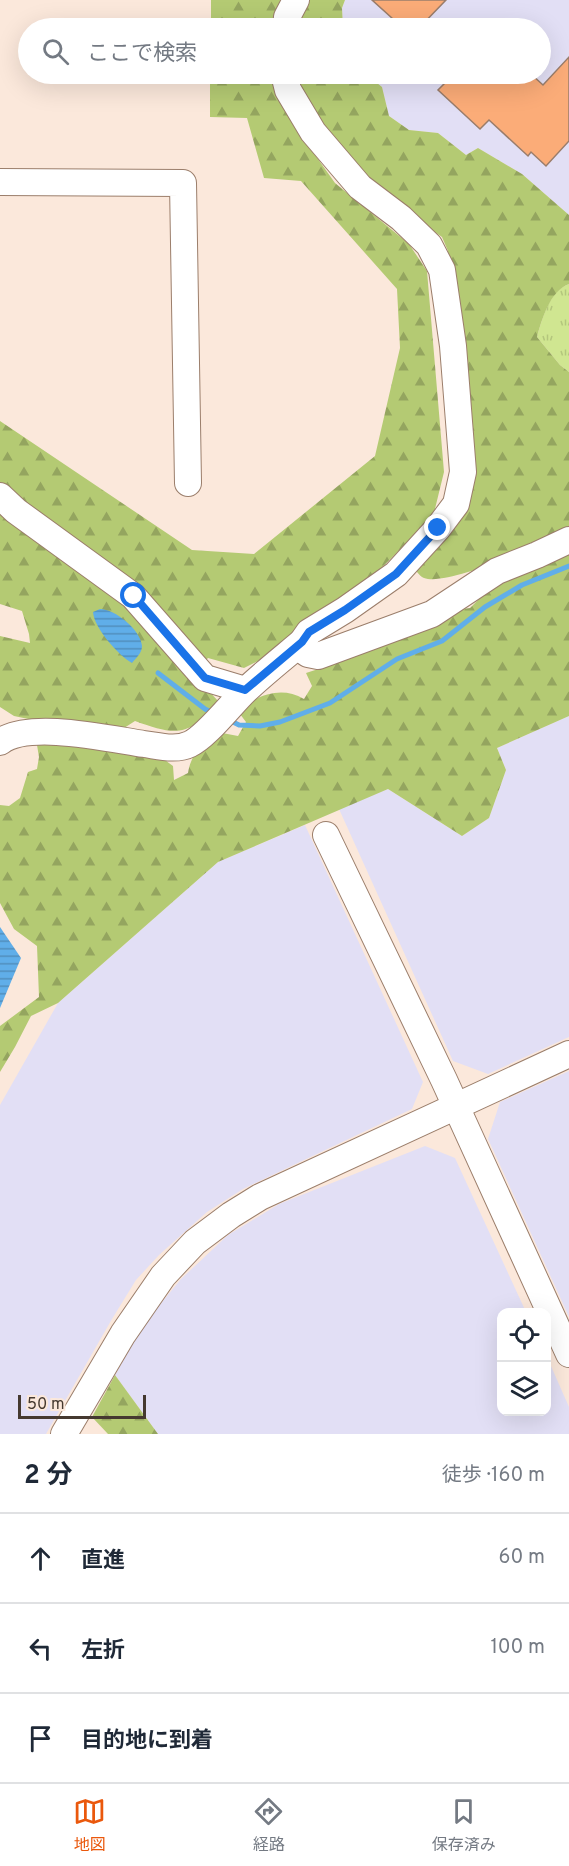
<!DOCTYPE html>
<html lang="ja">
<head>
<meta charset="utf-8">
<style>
  :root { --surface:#fff; --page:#f2f2f3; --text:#1f2937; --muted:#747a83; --line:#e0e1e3; --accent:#ea580c }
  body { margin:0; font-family:Overpass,"Noto Sans JP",sans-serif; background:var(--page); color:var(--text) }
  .controls { position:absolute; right:18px; bottom:18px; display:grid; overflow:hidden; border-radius:12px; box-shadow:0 6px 24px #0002 }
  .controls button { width:54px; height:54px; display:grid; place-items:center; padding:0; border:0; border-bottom:2px solid var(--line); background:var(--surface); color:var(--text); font:30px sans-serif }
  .scale { position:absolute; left:18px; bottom:15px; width:128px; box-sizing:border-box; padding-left:6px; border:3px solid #453930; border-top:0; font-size:16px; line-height:21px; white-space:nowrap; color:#453930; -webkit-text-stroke:4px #fbe8db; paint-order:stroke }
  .stop { position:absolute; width:18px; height:18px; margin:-14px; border:4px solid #1a73e8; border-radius:50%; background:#fff }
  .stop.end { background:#1a73e8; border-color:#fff; box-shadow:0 2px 6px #0008 }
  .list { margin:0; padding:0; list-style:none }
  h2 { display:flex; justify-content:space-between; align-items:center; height:78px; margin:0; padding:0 24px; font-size:26px }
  h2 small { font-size:20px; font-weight:400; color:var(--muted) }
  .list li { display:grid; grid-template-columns:39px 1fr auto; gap:18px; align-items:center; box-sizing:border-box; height:90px; padding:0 24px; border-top:2px solid var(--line) }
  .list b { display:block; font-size:22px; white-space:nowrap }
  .list em { font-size:20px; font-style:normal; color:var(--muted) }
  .icon { flex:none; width:33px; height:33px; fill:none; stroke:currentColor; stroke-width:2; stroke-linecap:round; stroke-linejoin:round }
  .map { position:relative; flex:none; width:569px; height:1434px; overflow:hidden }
  .search { position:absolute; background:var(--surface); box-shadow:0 6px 24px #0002; left:18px; right:18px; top:18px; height:66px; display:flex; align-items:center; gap:15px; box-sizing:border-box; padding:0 21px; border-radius:33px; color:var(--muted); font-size:22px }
  .sheet { height:348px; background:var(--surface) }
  nav { display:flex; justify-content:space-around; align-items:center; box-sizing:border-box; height:84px; border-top:2px solid var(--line); background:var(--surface); font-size:16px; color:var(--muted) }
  nav a { display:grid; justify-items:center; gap:3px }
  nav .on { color:var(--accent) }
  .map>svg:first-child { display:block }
</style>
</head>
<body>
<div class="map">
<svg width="569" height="1434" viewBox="0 0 569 1434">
  <defs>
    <pattern id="grass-tufts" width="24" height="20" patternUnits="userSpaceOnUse" patternTransform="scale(1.5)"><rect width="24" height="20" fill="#d0e691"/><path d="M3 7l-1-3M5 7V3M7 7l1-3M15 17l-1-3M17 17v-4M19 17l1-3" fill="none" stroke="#b4c67d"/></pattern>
    <pattern id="forest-firs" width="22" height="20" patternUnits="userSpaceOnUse" patternTransform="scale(1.5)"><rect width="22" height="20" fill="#b4ca73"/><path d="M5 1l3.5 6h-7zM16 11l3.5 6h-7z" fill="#94a55f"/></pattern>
    <pattern id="water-rules" width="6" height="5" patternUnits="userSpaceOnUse" patternTransform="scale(1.5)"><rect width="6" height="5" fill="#60aee9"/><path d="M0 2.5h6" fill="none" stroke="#518fbd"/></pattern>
  </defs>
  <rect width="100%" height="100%" fill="#fbe8db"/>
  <!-- industrial -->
  <g fill="#e2dff5">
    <path d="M 345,0 L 569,0 L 569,215 L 522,174 L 478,148 L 466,155 L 438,133 L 409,130 L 389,116 L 382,87 L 366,74 L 540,74 L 540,28 L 343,28 L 342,8 Z"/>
    <path d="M 569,716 L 569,1037 L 488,1074 L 453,1061 L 339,809 L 388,789 L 462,836 L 489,818 L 506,770 L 497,748 Z"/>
    <path d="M 305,825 L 423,1082 L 412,1109 L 243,1189 L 207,1212 L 159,1255 L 136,1280 L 112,1319 L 46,1434 L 0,1434 L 0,1105 L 58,1003 L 218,862 Z"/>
    <path d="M 569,1071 L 569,1317 L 488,1139 L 500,1102 Z"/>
    <path d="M 425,1146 L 455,1158 L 526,1312 L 502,1312 L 502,1412 L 546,1412 L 547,1357 L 569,1407 L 569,1434 L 158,1434 L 115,1375 L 143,1325 L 181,1279 L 228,1235 L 279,1204 Z"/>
  </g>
  <!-- grass -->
  <path fill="url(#grass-tufts)" d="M 569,284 L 569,372 L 560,365 L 537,337 C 542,319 550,290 569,284 Z"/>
  <!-- forest -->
  <g fill="url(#forest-firs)">
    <path d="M 211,0 L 288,0 L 273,28 L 211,28 Z"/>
    <path d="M 305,0 L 345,0 L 342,8 L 343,28 L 293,28 Z"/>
    <path d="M 210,74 L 273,74 L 291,121 L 335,183 L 409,244 L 427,271 L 444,472 L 433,517 L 363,586 L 307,618 L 272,654 L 244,668 L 208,658 L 193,674 L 219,702 C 189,737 176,736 135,721 L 121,730 L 67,727 L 14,716 L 0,707 L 0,636 L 30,643 L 29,634 L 22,611 L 0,604 L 0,421 L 192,550 L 254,554 L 375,456 L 400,348 L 397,289 L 301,181 L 264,178 L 247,118 L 210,117 Z"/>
    <path d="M 291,74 L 366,74 L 382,87 L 389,116 L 409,130 L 438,133 L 466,155 L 478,148 L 522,174 L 569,215 L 569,284 C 550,291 542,319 537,337 L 560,365 L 569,372 L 569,532 C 543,543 449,587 424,578 C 421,577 419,574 417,572 L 416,562 L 456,520 L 448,251 L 442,237 L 379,193 L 320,129 Z"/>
    <path d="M 569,548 L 569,716 L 497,748 L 506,770 L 489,818 L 462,836 L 388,789 L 218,862 L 58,1003 L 31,1016 L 15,1047 L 0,1072 L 0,1026 L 39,997 L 37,946 L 14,929 L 0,903 L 0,805 L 9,806 L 20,798 L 28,772 L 37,769 L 39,757 L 37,745 L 46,741 L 158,755 L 173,766 L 174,780 L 188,773 C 191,753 203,744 217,732 L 238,736 L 246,722 L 237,710 C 258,696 280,685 304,699 L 312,686 L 306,673 L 346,660 L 371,644 L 455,610 L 470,608 L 485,593 L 507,579 Z"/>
    <path d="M 115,1375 L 158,1434 L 108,1434 L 92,1417 Z"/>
  </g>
  <!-- water -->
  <g fill="url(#water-rules)">
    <path d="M 100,609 C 115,609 141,630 142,646 C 142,653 136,658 132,663 C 118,655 94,628 93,612 Z"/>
    <path d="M 0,927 L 21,958 L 0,1008 Z"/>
  </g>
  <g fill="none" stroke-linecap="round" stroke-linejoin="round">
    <!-- stream -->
    <g stroke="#60aee9" stroke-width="5">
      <path d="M 158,673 L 205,709 L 215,714"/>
      <path d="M 229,720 L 239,725 L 260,726 L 280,722 L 330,703 L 397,659 L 442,641 L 485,607 L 522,585 L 569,566"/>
    </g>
  </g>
  <!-- building -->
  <g fill="#fbac78" stroke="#9a7d6b" stroke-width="1.5">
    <path d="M 372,0 L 446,0 L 419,28 L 403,28 Z"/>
    <path d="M 569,57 L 569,141 L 546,166 L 531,152 L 528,156 L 489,120 L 480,129 L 438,90 L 454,74 L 531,74 L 543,85 Z"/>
  </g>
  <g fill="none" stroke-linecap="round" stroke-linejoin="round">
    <defs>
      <g id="minor">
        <path d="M 286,28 L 287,17 L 296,0"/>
        <path d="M 0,182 L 183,183 L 188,483"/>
        <path d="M 0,496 L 16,511 L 133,596 L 205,678 L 245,690"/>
        <path d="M 302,642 L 302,650 L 308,654 L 318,656 L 432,614 L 497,571 L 537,555 L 569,540"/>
        <path d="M 0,742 C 28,720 110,739 144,744 C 159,746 176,751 190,744 C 206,737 232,703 246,690 C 264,673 283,658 302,642 L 309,632 L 345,610 L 396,574 L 438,528 L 456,504 L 463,472 L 453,346 L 442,270 L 429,245 L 401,218 L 360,187 L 313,132 L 288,90 L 284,74"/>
        <path d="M 326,835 L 444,1080 L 569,1354"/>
        <path d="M 64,1434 L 123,1334 L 163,1276 L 195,1242 L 231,1215 L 260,1197 L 569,1054"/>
      </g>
    </defs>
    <!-- minor casing -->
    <use href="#minor" stroke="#9b7e6b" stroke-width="28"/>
    <!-- minor -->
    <use href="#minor" stroke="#fff" stroke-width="26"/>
  </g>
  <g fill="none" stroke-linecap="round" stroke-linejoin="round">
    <!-- route -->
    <path stroke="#1a73e8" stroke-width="8" d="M 134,596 L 205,678 L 245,690 L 302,642 L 309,632 L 345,610 L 396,574 L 438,528"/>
  </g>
</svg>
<div class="controls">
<button><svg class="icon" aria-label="locate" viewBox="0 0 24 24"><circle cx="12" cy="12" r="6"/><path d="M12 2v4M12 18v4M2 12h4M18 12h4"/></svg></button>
<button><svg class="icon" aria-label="layers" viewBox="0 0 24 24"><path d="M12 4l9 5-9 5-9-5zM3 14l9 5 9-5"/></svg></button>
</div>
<div class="scale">50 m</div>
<div class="stop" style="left:134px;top:596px"></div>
<div class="stop end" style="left:438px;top:528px"></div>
<div class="search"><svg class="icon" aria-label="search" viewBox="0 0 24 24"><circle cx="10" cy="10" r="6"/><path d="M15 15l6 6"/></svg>ここで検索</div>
</div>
<section class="sheet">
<h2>2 分<small>徒歩 · 160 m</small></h2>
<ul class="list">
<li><svg class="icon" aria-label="ahead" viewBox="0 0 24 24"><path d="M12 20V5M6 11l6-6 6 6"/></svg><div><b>直進</b></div><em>60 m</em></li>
<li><svg class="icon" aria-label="left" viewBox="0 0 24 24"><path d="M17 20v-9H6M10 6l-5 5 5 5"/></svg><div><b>左折</b></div><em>100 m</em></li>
<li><svg class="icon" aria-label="arrive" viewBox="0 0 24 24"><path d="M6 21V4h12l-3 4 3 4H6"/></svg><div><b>目的地に到着</b></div></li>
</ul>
</section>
<nav>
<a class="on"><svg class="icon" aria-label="map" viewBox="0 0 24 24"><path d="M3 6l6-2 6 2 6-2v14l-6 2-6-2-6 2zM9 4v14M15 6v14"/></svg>地図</a>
<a><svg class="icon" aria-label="directions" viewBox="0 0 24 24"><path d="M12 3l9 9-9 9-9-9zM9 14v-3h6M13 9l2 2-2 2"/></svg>経路</a>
<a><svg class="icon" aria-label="saved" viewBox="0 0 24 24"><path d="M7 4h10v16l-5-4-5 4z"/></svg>保存済み</a>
</nav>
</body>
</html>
